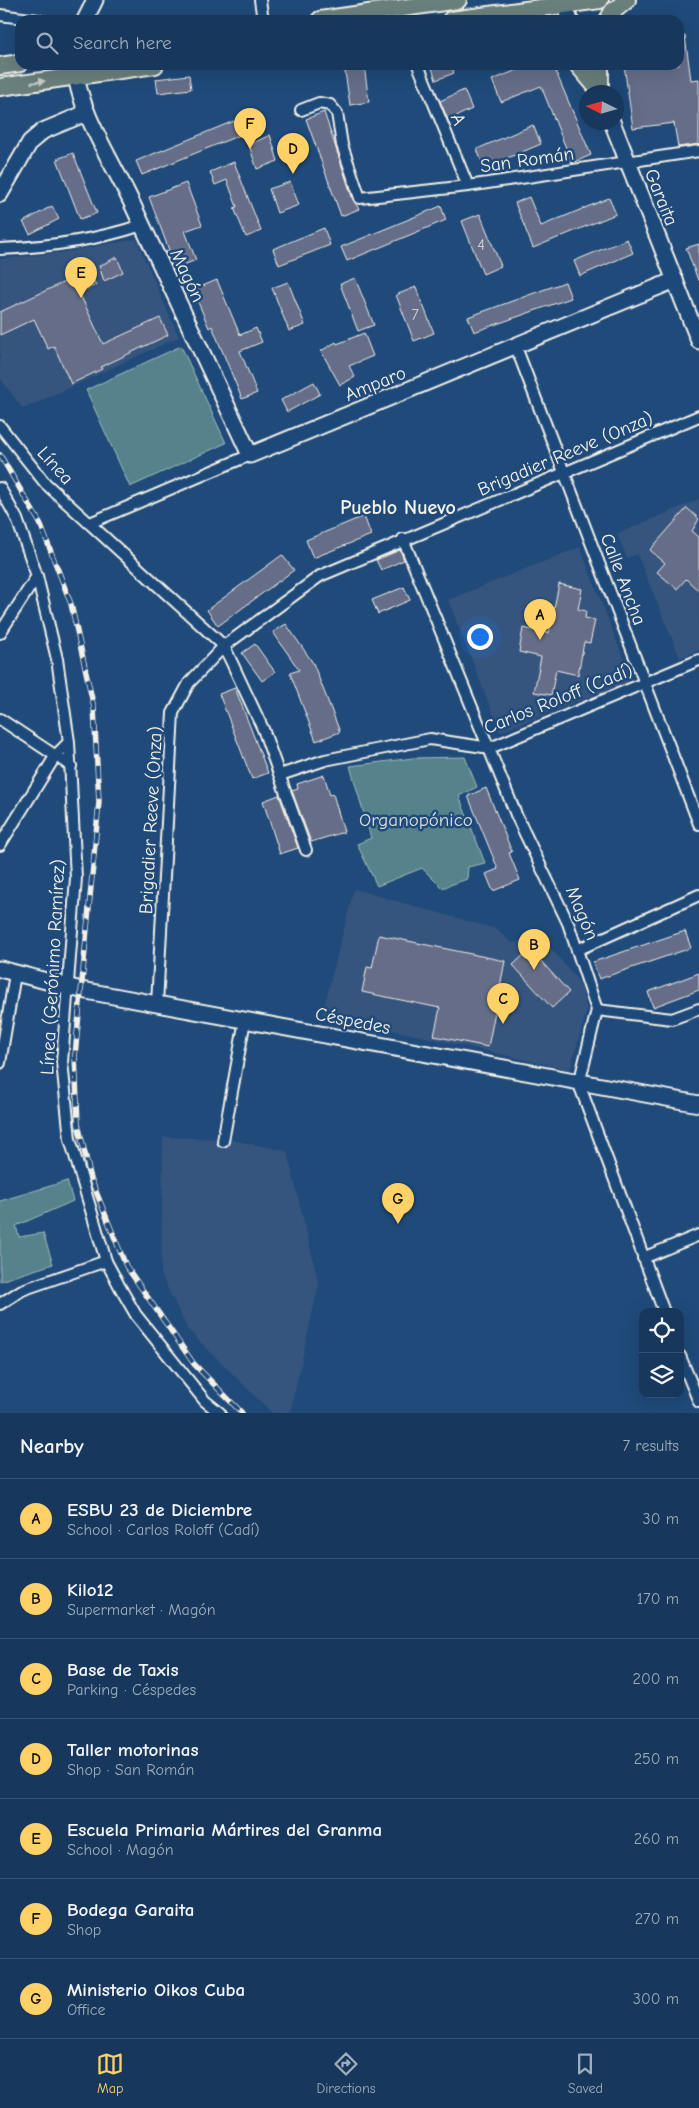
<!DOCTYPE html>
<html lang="en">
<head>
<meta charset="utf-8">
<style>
  :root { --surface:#17385c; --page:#203f62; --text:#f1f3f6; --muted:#9eacbb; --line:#365272; --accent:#ffd166 }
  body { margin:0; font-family:"Comic Neue",sans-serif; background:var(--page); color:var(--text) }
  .controls { position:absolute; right:15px; bottom:15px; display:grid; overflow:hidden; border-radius:10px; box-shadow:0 5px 20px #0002 }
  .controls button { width:45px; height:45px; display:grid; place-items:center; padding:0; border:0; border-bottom:1px solid var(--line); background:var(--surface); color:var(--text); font:25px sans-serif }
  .compass { position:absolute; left:579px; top:85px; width:45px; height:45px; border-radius:50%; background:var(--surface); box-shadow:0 5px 20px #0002; rotate:275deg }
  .you { position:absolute; left:479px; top:636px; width:18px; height:18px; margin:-12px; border:4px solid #fff; border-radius:50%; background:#1a73e8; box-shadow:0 0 0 8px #1a73e833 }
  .badge { display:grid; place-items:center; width:32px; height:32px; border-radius:50%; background:var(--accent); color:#111; font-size:16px; font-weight:700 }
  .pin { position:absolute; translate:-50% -41px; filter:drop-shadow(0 1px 2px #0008) }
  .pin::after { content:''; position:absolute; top:26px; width:18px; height:15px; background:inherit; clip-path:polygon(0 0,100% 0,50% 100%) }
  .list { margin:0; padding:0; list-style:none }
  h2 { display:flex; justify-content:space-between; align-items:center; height:65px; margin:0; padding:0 20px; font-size:21px }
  h2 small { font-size:16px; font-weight:400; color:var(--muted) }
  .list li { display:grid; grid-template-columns:32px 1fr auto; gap:15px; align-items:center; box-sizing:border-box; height:80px; padding:0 20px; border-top:1px solid var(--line) }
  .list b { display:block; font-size:19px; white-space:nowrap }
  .list p { margin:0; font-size:16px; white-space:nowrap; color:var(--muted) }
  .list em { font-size:16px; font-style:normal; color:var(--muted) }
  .icon { flex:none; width:28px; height:28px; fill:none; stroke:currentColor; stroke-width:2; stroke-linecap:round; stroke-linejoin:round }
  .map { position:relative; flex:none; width:699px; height:1413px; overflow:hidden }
  .search { position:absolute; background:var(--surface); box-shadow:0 5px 20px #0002; left:15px; right:15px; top:15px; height:55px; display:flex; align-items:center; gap:12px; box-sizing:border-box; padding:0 18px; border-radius:15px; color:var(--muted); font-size:19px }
  .sheet { height:625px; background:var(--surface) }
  nav { display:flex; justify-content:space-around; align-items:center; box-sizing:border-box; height:70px; border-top:1px solid var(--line); background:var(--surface); font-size:14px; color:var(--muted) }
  nav a { display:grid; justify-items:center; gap:2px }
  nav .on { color:var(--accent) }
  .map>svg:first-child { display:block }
</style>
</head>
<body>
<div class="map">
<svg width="699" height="1413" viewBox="0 0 699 1413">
  <rect width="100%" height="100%" fill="#1f4a7a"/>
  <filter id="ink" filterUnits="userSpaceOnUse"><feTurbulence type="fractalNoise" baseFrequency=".02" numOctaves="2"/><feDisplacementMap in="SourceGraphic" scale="10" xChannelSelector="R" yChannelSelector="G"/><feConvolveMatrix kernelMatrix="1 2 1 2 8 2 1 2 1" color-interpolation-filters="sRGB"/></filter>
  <g filter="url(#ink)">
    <!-- built -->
    <g fill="#34547e">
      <path d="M 136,239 L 179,337 L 23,409 L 0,378 L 0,259 L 65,252 Z"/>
      <path d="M 699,499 L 699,650 L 680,658 L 637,554 L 627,558 L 617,534 Z"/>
      <path d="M 580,547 L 632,680 L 500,732 L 448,600 Z"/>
      <path d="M 354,889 L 496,929 L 512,943 L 541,936 L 580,983 L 587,1010 L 570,1070 L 322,1014 Z"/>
      <path d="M 163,1137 L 226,1139 L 287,1151 L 319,1284 L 290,1413 L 272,1413 L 188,1330 L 161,1275 Z"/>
    </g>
    <!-- green -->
    <g fill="#56838b" stroke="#a5baba">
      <path d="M 181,346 L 226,443 L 130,487 L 86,390 Z"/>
      <path d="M 465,757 L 477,787 L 459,796 L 485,863 L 468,867 L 467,879 L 442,888 L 422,868 L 377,886 L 357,844 L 371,838 L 350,766 L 413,758 Z"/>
      <path d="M 67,1181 L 73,1201 L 16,1226 L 19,1237 L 43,1233 L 53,1264 L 0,1281 L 0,1201 Z"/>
    </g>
    <!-- building -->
    <g fill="#656d88" stroke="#f4f1e8">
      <path d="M 685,36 L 691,80 L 699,79 L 699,144 L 678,147 L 674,123 L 633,128 L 624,65 L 679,65 L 679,37 Z"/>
      <path d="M 344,65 L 364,65 L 369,102 L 350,105 Z"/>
      <path d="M 431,65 L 451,65 L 454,73 L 436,80 Z"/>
      <path d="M 530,65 L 553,65 L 591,155 L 572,163 L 541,86 L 501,102 L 492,80 Z"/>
      <path d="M 189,75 L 191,89 L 158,93 L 156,79 Z"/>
      <path d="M 464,90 L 472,109 L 448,120 L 440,101 Z"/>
      <path d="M 324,112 L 353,200 L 359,209 L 341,216 L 306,119 Z"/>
      <path d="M 234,121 L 240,135 L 142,175 L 136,161 Z"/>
      <path d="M 533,125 L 541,144 L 484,168 L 477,149 Z"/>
      <path d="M 270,135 L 278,161 L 257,169 L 249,145 Z"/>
      <path d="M 73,153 L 97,213 L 80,219 L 57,159 Z"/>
      <path d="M 234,162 L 261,231 L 246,237 L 234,208 L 237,207 L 227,180 L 215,185 L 210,172 Z"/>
      <path d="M 290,182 L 299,205 L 277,213 L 269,189 Z"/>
      <path d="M 186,183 L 202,225 L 185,231 L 196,260 L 173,269 L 165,252 L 169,250 L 149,197 Z"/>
      <path d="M 529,197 L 541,226 L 609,198 L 616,214 L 533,248 L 515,203 Z"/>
      <path d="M 52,206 L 59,219 L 30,234 L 23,222 Z"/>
      <path d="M 441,206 L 446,220 L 347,261 L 341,247 Z"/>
      <path d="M 480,214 L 501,266 L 483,274 L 462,221 Z"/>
      <path d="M 324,228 L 330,245 L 279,265 L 273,249 Z"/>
      <path d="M 627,239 L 633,253 L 580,276 L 574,261 Z"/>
      <path d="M 699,244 L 699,280 L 698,280 L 686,248 Z"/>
      <path d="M 117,257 L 123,272 L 104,281 L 99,266 Z"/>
      <path d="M 88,271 L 96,285 L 79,292 L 103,344 L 160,318 L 168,335 L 101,367 L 102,369 L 71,384 L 54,346 L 48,349 L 34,319 L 0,335 L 0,312 Z"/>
      <path d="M 355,278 L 374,325 L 358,331 L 340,284 Z"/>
      <path d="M 217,280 L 240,335 L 256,328 L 262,342 L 240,351 L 257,393 L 242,399 L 212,326 L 209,328 L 193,290 Z"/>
      <path d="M 288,282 L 305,325 L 289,331 L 272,288 Z"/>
      <path d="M 565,282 L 571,298 L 474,332 L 468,317 Z"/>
      <path d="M 416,287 L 434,333 L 414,341 L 396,295 Z"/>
      <path d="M 364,333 L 373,356 L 349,366 L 355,377 L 340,385 L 321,351 L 336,342 L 337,344 Z"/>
      <path d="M 314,382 L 320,394 L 287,412 L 281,400 Z"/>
      <path d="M 687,508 L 699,519 L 692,531 L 699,537 L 699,591 L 686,579 L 677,589 L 657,572 L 665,563 L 650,550 Z"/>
      <path d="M 364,516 L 371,535 L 313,558 L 306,540 Z"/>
      <path d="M 400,550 L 404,560 L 381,570 L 376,560 Z"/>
      <path d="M 282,555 L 294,570 L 218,626 L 207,610 Z"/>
      <path d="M 559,584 L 582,589 L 578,609 L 586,611 L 585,618 L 595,620 L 590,643 L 584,642 L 578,675 L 556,670 L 551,695 L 534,692 L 541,657 L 519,652 L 523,628 L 549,633 Z"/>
      <path d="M 404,587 L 410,600 L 378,614 L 372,600 Z"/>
      <path d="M 286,624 L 313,663 L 340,732 L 316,741 L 290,673 L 299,670 L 273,632 Z"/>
      <path d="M 255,644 L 275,672 L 262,681 L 242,653 Z"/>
      <path d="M 235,688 L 268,773 L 252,779 L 219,694 Z"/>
      <path d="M 324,775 L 330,795 L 333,794 L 344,832 L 311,842 L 292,791 L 298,789 L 297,784 Z"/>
      <path d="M 486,788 L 512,852 L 509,853 L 520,880 L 493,891 L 486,874 L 498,869 L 468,796 Z"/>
      <path d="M 279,795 L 298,848 L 280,854 L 263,801 Z"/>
      <path d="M 685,931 L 691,948 L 599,979 L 593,962 Z"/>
      <path d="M 379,935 L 505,961 L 488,1047 L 434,1036 L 440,1008 L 362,992 L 367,967 L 372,968 Z"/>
      <path d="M 530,949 L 569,992 L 552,1008 L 513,965 Z"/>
      <path d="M 699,973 L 699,990 L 653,1007 L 648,992 Z"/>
    </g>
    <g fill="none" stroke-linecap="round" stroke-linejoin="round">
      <defs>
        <g id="street">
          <path d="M 260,0 L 263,20"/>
          <path d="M 0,15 L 38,20"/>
          <path d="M 418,65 L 468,186"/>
          <path d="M 301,110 L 319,103 L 330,105 L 337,113 L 342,145 L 360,198 L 468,186 L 699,151"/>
          <path d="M 0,249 C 47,247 97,240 142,225"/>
          <path d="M 516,347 L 699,824"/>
          <path d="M 0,426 L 45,483 L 224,646 L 263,729 L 306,850"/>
          <path d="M 0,488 L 17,519 L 37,576 L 57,659 L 69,742 L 76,878 L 62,1062 L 70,1139 L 106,1261 L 121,1289 L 136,1315 L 205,1401 L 220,1413"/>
          <path d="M 90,523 L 250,455"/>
          <path d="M 403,539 L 517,817 L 568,923 L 597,1010 L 579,1084 L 664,1312"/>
          <path d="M 0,633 L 37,576"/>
          <path d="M 0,719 L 71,766"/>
          <path d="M 280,775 L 325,760 L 430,739 L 490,748 L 699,660"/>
          <path d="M 0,845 L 56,755 L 69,742"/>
          <path d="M 577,950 L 699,895"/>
          <path d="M 157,1004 L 173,713 L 189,683 L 224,646 L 320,576 L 699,416"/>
          <path d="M 597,1010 L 672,1019 L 699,1009"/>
          <path d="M 0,1063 L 15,974"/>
          <path d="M 223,1141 L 245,1020"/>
          <path d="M 643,1258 L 699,1235"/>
          <path d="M 0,1304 L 22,1290 L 106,1261"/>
          <path d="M 680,1356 L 699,1402"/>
        </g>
        <g id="secondary">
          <path d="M 562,0 L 570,20"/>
          <path d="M 85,20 L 95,0"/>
          <path d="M 74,65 C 80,113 108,154 129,197 C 170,283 210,369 250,455 L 675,280"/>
          <path d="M 612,122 L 699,341"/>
          <path d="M 0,194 L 30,142 L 43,131 L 86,113"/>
          <path d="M 0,969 L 81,990 L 699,1104"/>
        </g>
        <g id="primary">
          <path d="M 320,20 L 458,0"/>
          <path d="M 451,20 L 600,0"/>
          <path d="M 608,20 L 613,11 L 627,0"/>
          <path d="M 578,65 L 600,91"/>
          <path d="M 600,65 L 600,91"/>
          <path d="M 0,66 L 20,63"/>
          <path d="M 0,87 L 155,65"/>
        </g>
      </defs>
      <!-- street casing -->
      <use href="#street" stroke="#f4f1e8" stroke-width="14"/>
      <!-- secondary casing -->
      <use href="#secondary" stroke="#f4f1e8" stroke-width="19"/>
      <!-- primary casing -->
      <use href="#primary" stroke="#f4f1e8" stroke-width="20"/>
      <!-- street -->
      <use href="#street" stroke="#1f4a7a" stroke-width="10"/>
      <!-- secondary -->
      <use href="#secondary" stroke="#1f4a7a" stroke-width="15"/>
      <!-- primary -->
      <use href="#primary" stroke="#6a807d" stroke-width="16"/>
      <defs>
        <path id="rail" d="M 0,455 L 40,523 L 71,604 L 94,708 L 99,802 L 75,1056 L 78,1124 L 91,1179 L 126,1266 L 194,1364 L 242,1413"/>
      </defs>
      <!-- rail casing -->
      <use href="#rail" stroke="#f4f1e8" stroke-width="5.5"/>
      <!-- rail -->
      <use href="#rail" stroke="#1f4a7a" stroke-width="4" stroke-dasharray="11" stroke-linecap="butt"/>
    </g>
    <!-- one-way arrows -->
    <defs><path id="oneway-solid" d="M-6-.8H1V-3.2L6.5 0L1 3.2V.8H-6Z" transform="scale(1.25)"/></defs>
    <use fill="#cbcfc8" href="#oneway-solid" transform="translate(38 82) rotate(-8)"/>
  </g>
  <g text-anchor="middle" stroke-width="5" stroke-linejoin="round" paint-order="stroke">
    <!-- number labels -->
    <g font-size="16" fill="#d0d0d0">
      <text x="481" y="250">4</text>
      <text x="415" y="320">7</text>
    </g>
    <!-- street labels -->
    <g font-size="19" fill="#f4f1e8" stroke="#1f4a7a">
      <text transform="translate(459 119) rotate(68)" y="7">A</text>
      <text transform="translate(527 159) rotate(-8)" y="7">San Román</text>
      <text transform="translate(662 197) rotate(68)" y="7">Garaita</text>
      <text transform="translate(188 275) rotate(65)" y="7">Magón</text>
      <text transform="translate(375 383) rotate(-22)" y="7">Amparo</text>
      <text transform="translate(565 453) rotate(-23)" y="7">Brigadier Reeve (Onza)</text>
      <text transform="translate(56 465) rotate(48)" y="7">Línea</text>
      <text transform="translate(624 579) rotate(69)" y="7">Calle Ancha</text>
      <text transform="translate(558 698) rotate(-22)" y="7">Carlos Roloff (Cadí)</text>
      <text transform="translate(150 820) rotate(-87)" y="7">Brigadier Reeve (Onza)</text>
      <text transform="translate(583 913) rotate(67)" y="7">Magón</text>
      <text transform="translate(52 967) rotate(-87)" y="7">Línea (Gerónimo Ramírez)</text>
      <text transform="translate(353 1020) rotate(11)" y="7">Céspedes</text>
    </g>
    <!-- park labels -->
    <g font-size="19" fill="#dce0da" stroke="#1f4a7a">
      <text x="416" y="826">Organopónico</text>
    </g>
    <!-- neighbourhood labels -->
    <g font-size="20" font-weight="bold" fill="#f4f1e8" stroke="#1f4a7a">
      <text x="398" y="514">Pueblo Nuevo</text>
    </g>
  </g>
</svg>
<div class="controls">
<button><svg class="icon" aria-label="locate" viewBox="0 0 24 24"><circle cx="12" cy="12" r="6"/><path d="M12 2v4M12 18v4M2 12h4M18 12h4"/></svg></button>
<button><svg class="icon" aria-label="layers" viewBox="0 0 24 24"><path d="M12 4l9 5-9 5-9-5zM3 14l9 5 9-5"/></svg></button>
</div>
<svg class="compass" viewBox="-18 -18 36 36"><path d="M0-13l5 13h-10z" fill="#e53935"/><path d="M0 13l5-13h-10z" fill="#9eacbb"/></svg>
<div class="you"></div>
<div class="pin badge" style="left:540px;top:640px">A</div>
<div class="pin badge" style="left:534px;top:970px">B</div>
<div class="pin badge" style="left:503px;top:1024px">C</div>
<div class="pin badge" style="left:293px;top:174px">D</div>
<div class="pin badge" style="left:81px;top:298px">E</div>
<div class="pin badge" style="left:250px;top:149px">F</div>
<div class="pin badge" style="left:398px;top:1224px">G</div>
<div class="search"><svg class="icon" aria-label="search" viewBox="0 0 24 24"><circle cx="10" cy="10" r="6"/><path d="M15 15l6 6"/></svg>Search here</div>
</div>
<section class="sheet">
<h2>Nearby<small>7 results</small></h2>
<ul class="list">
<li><span class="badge">A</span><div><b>ESBU 23 de Diciembre</b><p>School · Carlos Roloff (Cadí)</p></div><em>30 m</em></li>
<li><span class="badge">B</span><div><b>Kilo12</b><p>Supermarket · Magón</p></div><em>170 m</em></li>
<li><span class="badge">C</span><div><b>Base de Taxis</b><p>Parking · Céspedes</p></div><em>200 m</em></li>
<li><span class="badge">D</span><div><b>Taller motorinas</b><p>Shop · San Román</p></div><em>250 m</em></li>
<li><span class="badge">E</span><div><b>Escuela Primaria Mártires del Granma</b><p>School · Magón</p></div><em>260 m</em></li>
<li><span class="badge">F</span><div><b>Bodega Garaita</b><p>Shop</p></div><em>270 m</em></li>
<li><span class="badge">G</span><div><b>Ministerio Oikos Cuba</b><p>Office</p></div><em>300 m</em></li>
</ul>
</section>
<nav>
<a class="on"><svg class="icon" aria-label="map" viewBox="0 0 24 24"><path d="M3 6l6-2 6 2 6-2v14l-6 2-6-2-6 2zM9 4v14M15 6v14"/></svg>Map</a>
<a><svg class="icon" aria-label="directions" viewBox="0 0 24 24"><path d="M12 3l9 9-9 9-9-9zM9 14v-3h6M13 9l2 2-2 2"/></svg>Directions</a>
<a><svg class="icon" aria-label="saved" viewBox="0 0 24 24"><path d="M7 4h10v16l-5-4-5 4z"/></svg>Saved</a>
</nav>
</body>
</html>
